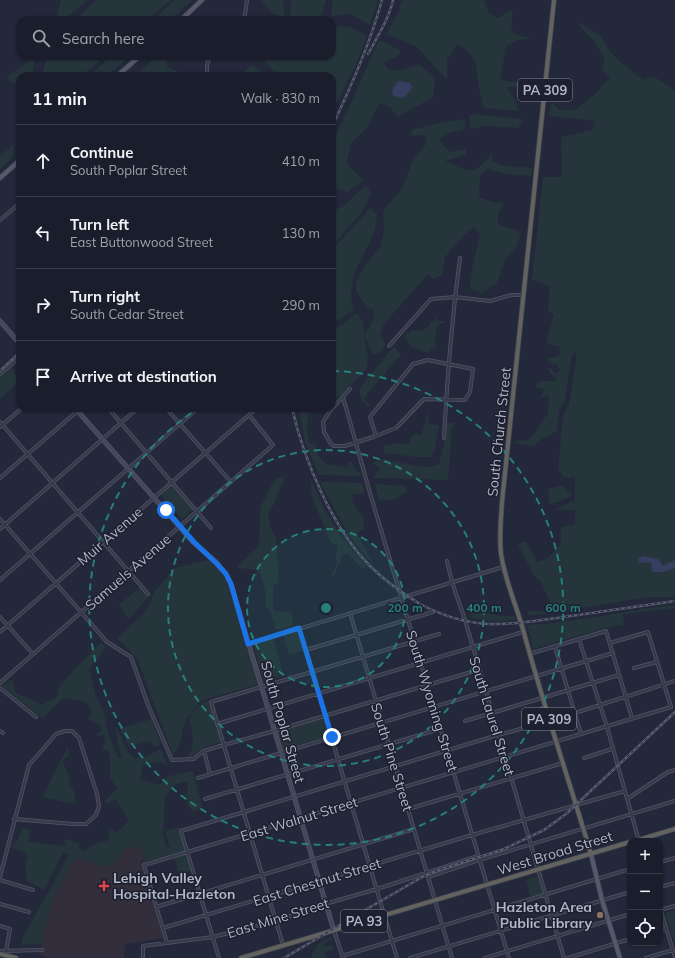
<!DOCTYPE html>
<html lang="en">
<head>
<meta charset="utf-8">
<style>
	:root { --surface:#1a1e2c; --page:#272b38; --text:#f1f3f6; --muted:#9fa2a9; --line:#383c48 }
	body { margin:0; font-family:Mulish,sans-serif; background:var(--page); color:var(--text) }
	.controls { position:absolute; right:12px; bottom:12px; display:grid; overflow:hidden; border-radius:8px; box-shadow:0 1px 3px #0004 }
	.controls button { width:36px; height:36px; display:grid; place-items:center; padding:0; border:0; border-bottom:1px solid var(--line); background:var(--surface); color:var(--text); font:20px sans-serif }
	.stop { position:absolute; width:12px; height:12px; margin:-9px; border:3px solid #1a73e8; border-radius:50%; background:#fff }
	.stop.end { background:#1a73e8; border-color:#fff; box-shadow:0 1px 4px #0008 }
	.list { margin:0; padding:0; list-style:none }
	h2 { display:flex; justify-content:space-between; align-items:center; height:52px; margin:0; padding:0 16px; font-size:17px }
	h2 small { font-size:13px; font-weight:400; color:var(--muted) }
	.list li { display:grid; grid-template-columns:26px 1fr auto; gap:12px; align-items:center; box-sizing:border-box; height:72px; padding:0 16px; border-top:1px solid var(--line) }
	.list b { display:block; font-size:15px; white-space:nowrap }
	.list p { margin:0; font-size:13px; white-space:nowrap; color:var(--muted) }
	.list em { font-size:13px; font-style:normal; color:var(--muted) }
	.icon { flex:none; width:22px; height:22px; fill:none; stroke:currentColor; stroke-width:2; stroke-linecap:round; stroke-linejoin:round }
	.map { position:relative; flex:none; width:675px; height:958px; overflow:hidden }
	.search { position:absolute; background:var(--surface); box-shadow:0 1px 3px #0004; left:16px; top:16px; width:320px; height:44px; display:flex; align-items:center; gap:10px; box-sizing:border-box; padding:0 14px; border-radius:12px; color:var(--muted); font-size:15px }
	.panel { position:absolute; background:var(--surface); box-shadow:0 1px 3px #0004; left:16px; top:72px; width:320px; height:340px; border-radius:12px }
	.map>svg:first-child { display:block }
</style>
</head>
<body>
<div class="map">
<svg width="675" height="958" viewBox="0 0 675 958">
	<rect width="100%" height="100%" fill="#23283a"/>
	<path fill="#332e3c" d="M135 846 142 850 145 857 143 860 141 859 163 938 125 944 124 958H51L40 955 41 944 52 903 68 870 75 860 80 858 106 867 114 865 126 849Z"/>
	<path fill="#26353c" d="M61 0H88L63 20H56Z
		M97 0H171L147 20H74Z
		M175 0H192L170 20H153Z
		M261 0H283L285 17 273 14Z
		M291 0H326L322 14 318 18 290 16Z
		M333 0H378L370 25 351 14 331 16Z
		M402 0H484L489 14 499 18 507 12 513 11 511 27 514 34 532 39 518 40 506 46 500 78 509 82H520V87H506L515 100 518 111 484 108C482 101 480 94 479 87 476 67 478 54 457 45L447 59V80L417 47 386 34 398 14Z
		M578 22 593 31 600 34C610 56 625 67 644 80L655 77 675 91V597H649L530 616 526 611H551L550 602 541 582 533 574 518 544 526 541 537 562 548 558 561 543V527L575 524V510H555L573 501 575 504V476L569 478 563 476 558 469 563 415 569 405 576 360V352L571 358 565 401 559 410 557 431 543 438 533 446 516 444 517 440 525 441 531 438 548 413 549 395 539 398 545 390 535 387 540 381H557L548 370 549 367 555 373 560 370 556 364 548 363V358L559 356 560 347 546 343 554 315 548 311 550 286 532 280 543 177H562L561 137 592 130 596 121 548 116 552 102 559 110H575L594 95 610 78 602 70 605 59 595 42 582 29Z
		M332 26 350 27 367 36 355 67 332 112V76H240L251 65 269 75 274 72 261 56H332Z
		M379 40 400 50 399 55 384 63 388 69 399 71 419 64 435 79 433 97 398 117 389 106 379 103 368 127 351 143 346 163 363 180 348 192 332 188V145Z
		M35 56 32 76H20V85L11 82 7 77Z
		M47 56H105L82 76H42Z
		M112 56H130L107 76H89Z
		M157 56H167V67L179 72 193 73 189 76H135Z
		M470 114 523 119 518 128 488 126 470 129Z
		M465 119V129L450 133 439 139 442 144 450 152 466 149V155L445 161C468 172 475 176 492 153V160L500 165 532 168 531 176 505 174 488 169 480 176 479 197 493 202 505 203 498 212V224L521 232 517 246 506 258 497 283 482 293 470 289 472 269 480 234 474 227 465 234 445 257 442 275 433 279 428 274 384 324 380 335 386 345 379 353 372 355 370 347 364 336 368 358 366 369 342 395 333 399 332 398V325L337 328 357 313 363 321 364 334 370 326 375 315 373 309 367 307 356 291V283L363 268 380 247 384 231 383 215 385 208 403 188 413 159 427 143 425 135 412 136 411 130 448 121Z
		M14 144 12 158 0 169V156Z
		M366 185 371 193 360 215 345 231 332 248V214L335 210 342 207Z
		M370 208 377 215C376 251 341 270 354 310L332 324V250Z
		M436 318 439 321H448L438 325 435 339 436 350 431 348 427 353 411 347 404 336 412 330C427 334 426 326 436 318Z
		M394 346 401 355 371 389 364 399 370 405 368 406 362 401 359 389Z
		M10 367 20 381 0 399V376Z
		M298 408H314L308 415 307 431 309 443 315 444C321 467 328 465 348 467V461H351L354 467 362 476 319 475 305 442Z
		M428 410V424L439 425 435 447 432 457H415L384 453 383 446 396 443 409 444 411 437 416 433 421 436 424 427Z
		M447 423H455L452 428 448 480 372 478 380 470 378 466 371 463 383 459 417 466 431 467 439 464 443 448Z
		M284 476 285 477 273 506 270 509 268 516 272 532 276 537 277 560 278 562V583L273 586V608L274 611 292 612 293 626 276 630 270 610 265 608 266 594 259 570 238 568 237 567 259 546 260 508 274 480Z
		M310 477 325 510 343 538 366 566 365 569 358 565 349 554H343L335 575 331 576 337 563 335 559 338 546 330 541 312 497Z
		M173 482 195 507 182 519 160 494Z
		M320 482 363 483 364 494H352L353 503 363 517 364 529 357 533 374 565C349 542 336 511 320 482Z
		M375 484 406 486V492L395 499 379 501Z
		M562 485 571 494 572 496 555 503 549 504V494L547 489Z
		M208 560 221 572 230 586 259 684 212 698 202 700C197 706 191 713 186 720 180 732 184 743 173 755L137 658 117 638 144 613 149 606 154 592 175 568Z
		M141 586 149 596 129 619 119 605Z
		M675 605V608L623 614 624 624 609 627 533 649 529 631 526 625C576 623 625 610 675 605Z
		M473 607C485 615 500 616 515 616V620C500 623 485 620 471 618L469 609Z
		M299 630 305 650 289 656 283 635Z
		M273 637 284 676 264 682 253 643Z
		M101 642 106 648 89 669 96 697 103 709 109 735 118 758H122L114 726C124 735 123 751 135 758L147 756 161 749 167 765 161 762 143 765 140 780 160 785 169 776 193 771 201 801V809L193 812C184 802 187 794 188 781L175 784 165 796 163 835 165 846 170 848 165 831 179 827 186 851 146 861 145 884H142L143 860 145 857 142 850 135 846 126 849 114 865 106 867 80 858 75 860 68 870 52 903 41 944 21 945 23 937 69 855 63 852 44 890 27 881 25 866 28 857 22 851 11 848 14 842 16 843 23 828 31 830 28 841 36 843 66 846 64 841 67 839 79 844V850L85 851 91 845 109 840V827L117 833 129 820 116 800 106 804 105 801 117 789 110 777V757L108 750H105L102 747 106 741 104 735 98 736 96 734 102 731 100 725 89 720 92 710 85 702 64 698 42 718 2 686 12 679 16 694 28 698 42 705 57 697 60 685Z
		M206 701H209L222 742 204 747 189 758H187C197 744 192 734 189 719 194 712 198 705 206 701Z
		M324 717 330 736 282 750 277 732Z
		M152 719 161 745 154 747 151 741 129 746 118 725 125 727Z
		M68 746 69 757 65 758 63 763 69 776V783L73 789 76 803C65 804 55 799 43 798L46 789Z
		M187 854 192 871 179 874 174 858Z
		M537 876 543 893 531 897 526 880Z
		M675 910V945L665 913Z
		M331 936 333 939 324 944V947L332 945 335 949 325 952 326 958H311C315 945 319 942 331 936Z"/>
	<path fill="#373f60" d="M398 81 410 83 412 87 406 96 402 98 392 95 393 89Z
		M643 556 658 559 663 566 675 560V568C667 571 660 574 652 571L651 562 638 563 639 558Z"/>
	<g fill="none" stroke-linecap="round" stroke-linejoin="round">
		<defs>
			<path id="minor" d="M242 20 245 15 247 0
				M207 76V65L210 56
				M0 220 20 203
				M389 346 431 299 455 297 490 301 511 295H524
				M0 374 20 357
				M350 389 330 411 323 422 324 432 331 444 334 446H345L376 436 396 428 424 399 465 400 470 392 473 369 428 360 413 364 370 417 376 436
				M343 397 370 493 509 958
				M108 408 211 528
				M166 408 231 482
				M0 422 148 594
				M0 427 22 408
				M444 438C447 378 452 318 460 258
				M0 478 81 408
				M0 519 107 642 131 657 148 705 172 760 194 759 203 751 224 745 274 731 478 670
				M0 529 138 408
				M447 561 452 582 465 620 564 958
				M0 580 198 408
				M350 613 452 958
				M0 617 33 654
				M299 628 397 958
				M0 632 257 408
				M579 639 607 727 639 841
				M249 644 503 567
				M555 647 581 734
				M306 650 433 612
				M529 654 606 631 632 718
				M634 668 657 662
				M0 683 273 445 249 415
				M0 688 36 717
				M465 721 619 675
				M217 724 523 632
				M0 731 3 733
				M204 751 210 774
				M584 758 612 749
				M198 778 613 653
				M205 799 440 729
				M627 799 668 772 675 770
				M408 809 563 763
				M660 862 675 858
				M0 877 29 765 56 734 65 731H72L79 738 97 794 99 806 96 815 86 824H73L14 819
				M428 877 479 860 675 801
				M0 880 33 890
				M660 887 675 883
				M0 904 29 912
				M156 907 414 829
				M660 908 675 957
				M660 910 675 906
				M0 926 10 929 6 951
				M163 928 472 835 625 791
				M660 930 666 929
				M334 931 343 958
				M167 943 144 865 671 707 648 632 610 643
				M283 945 211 702 439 634
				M0 951 42 950
				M342 956 630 869
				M143 958V946L213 937 276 921 325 904 377 889 478 856
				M219 958 181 831 498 735 550 721 675 681
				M410 958 630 892
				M485 958 630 914
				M568 958 630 939
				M646 958 673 950"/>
			<path id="secondary" d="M0 321 20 344
				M75 408 193 542 217 563 226 574 231 584 334 931"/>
			<path id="primary" d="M181 20 202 0
				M117 76 140 56
				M0 178 20 160
				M591 854 602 900 620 958"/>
			<path id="trunk" d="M554 0 502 502C501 519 499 537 501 554 505 581 517 607 524 633 544 707 569 780 591 854
				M635 841 675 829
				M0 954 16 958
				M241 958 630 842"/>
		</defs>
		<use href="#minor" stroke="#525565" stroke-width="4"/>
		<use href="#secondary" stroke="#525565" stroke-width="5"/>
		<use href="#primary" stroke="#404353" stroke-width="5.5"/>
		<use href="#trunk" stroke="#3f4252" stroke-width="5.5"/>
		<use href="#minor" stroke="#373a4a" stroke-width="2.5"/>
		<use href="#secondary" stroke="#45485d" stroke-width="3.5"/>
		<use href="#primary" stroke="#55596a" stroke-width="4"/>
		<use href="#trunk" stroke="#62625f" stroke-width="4"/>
		<defs>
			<path id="rail" d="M368 54C377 37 389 19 393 0
				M332 127C351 86 370 44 382 0
				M0 371 20 352
				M292 408C304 460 332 528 370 566 385 581 402 593 420 604 441 615 466 623 489 624 514 625 540 620 564 617 601 612 638 606 675 601
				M284 958 360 913 424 876 439 870 504 849 544 830 566 814 675 712"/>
		</defs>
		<use href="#rail" stroke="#595d71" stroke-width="2.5"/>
		<use href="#rail" stroke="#1c202f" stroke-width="1" stroke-dasharray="3" stroke-linecap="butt"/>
	</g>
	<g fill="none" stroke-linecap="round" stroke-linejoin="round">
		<path stroke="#1a73e8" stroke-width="5" d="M166 510 194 542 217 564 226 574 231 584 248 644 299 628 332 737"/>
	</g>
	<circle cx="326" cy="608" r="79" fill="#277f7b" fill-opacity=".12"/>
	<g fill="none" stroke="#277f7b" stroke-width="2" stroke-dasharray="7 5">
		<circle cx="326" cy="608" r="79"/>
		<circle cx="326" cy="608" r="158"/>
		<path d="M332 371A237 237 0 1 1 199 408"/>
	</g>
	<path fill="#e0444e" stroke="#1c202f" stroke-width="1.5" d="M102 880h4v4h4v4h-4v4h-4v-4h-4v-4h4z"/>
	<circle fill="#8d6e63" stroke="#1c202f" stroke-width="1.5" cx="600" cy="915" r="4"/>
	<g text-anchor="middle" stroke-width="3" stroke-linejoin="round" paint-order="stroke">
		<g fill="#1c202f" stroke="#858899" stroke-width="1">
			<rect x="518" y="79" width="54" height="22" rx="3"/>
			<rect x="522" y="708" width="54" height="22" rx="3"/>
			<rect x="341" y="910" width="46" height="22" rx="3"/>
		</g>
		<g font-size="13" font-weight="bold" fill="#b2b5c6">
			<text x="545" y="95">PA 309</text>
			<text x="549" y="724">PA 309</text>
			<text x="364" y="926">PA 93</text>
		</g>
		<g font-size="14" fill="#b2b5c6" stroke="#1c202f">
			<text transform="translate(499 432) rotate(-84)" y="5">South Church Street</text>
			<text transform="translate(110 536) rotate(-41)" y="5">Muir Avenue</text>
			<text transform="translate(128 572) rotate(-41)" y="5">Samuels Avenue</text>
			<text transform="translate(432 701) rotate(73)" y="5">South Wyoming Street</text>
			<text transform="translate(492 716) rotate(73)" y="5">South Laurel Street</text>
			<text transform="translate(283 722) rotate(74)" y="5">South Poplar Street</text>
			<text transform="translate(392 757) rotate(73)" y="5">South Pine Street</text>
			<text transform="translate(299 819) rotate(-17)" y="5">East Walnut Street</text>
			<text transform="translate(555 853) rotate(-17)" y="5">West Broad Street</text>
			<text transform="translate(317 882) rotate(-17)" y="5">East Chestnut Street</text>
			<text transform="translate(278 918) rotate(-17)" y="5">East Mine Street</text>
		</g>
		<g font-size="14" font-weight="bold" fill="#b2b5c6" stroke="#1c202f" text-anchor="start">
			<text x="113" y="883">Lehigh Valley<tspan x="113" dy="16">Hospital-Hazleton</tspan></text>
			<text x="592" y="912" text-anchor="end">Hazleton Area<tspan x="592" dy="16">Public Library</tspan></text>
		</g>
	</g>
	<circle cx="326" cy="608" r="6" fill="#277f7b" stroke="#1c202f" stroke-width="2"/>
	<g font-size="12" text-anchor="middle" font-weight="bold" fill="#277f7b" stroke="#1c202f" stroke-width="3" stroke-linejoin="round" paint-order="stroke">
		<text x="405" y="612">200 m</text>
		<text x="484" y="612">400 m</text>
		<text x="563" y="612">600 m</text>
	</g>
</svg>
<div class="controls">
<button>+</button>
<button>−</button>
<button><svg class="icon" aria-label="locate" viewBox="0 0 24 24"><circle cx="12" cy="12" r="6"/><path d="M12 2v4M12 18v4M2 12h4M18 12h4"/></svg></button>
</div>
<div class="stop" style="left:166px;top:510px"></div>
<div class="stop end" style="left:332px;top:737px"></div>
<div class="search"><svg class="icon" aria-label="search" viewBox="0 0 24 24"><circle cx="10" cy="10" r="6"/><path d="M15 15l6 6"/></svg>Search here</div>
<section class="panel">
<h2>11 min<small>Walk · 830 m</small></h2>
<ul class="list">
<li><svg class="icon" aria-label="ahead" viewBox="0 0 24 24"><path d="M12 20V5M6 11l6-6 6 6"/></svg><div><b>Continue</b><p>South Poplar Street</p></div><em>410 m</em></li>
<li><svg class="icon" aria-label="left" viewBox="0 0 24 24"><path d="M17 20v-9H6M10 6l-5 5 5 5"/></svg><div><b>Turn left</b><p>East Buttonwood Street</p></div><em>130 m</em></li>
<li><svg class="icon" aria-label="right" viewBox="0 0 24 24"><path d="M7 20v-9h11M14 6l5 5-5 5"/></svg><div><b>Turn right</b><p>South Cedar Street</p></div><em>290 m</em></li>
<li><svg class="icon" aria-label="arrive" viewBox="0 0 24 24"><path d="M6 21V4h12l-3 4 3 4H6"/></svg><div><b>Arrive at destination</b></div></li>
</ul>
</section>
</div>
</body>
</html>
